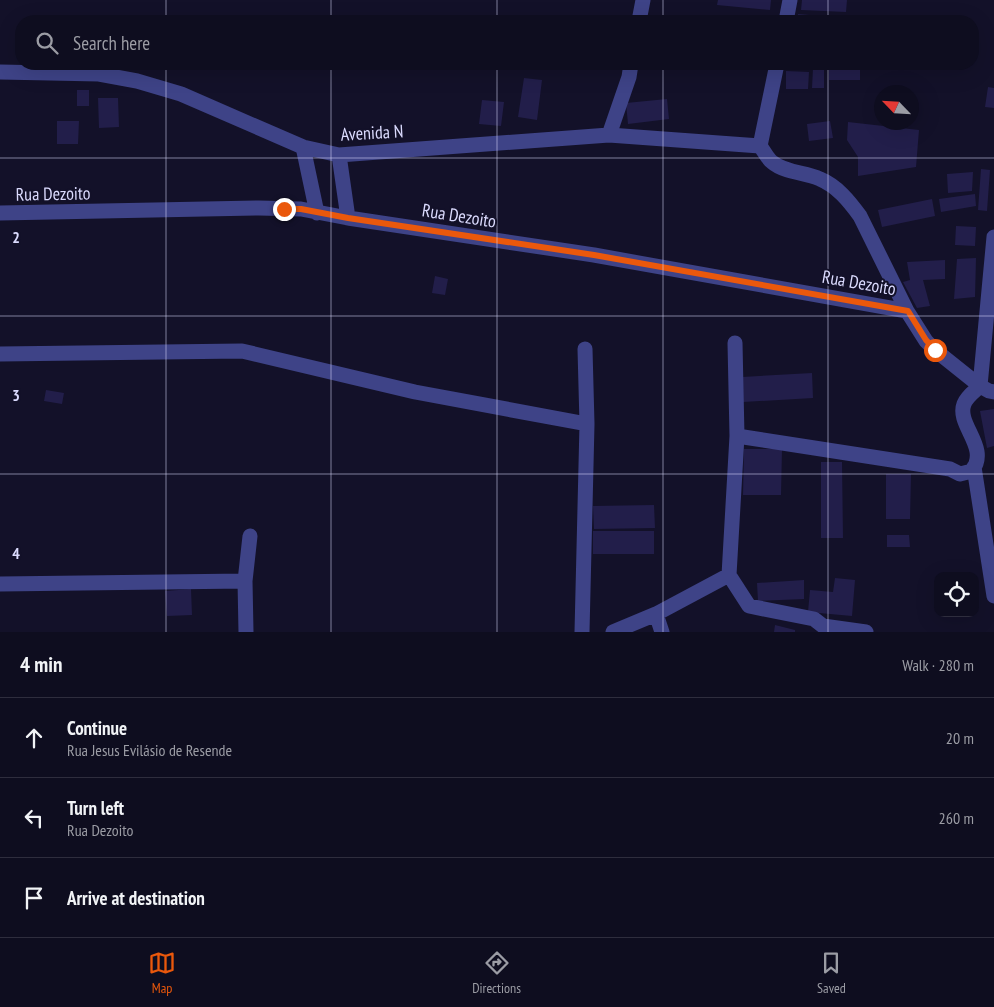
<!DOCTYPE html>
<html lang="en">
<head>
<meta charset="utf-8">
<style>
	:root { --surface:#0e0d1f; --page:#1c1b2c; --text:#f1f3f6; --muted:#9b9ca4; --line:#2e2d3d; --accent:#ea580c }
	body { margin:0; font-family:"PT Sans Narrow",sans-serif; background:var(--page); color:var(--text) }
	.controls { position:absolute; right:15px; bottom:15px; display:grid; overflow:hidden; border-radius:10px; box-shadow:0 5px 20px #0002 }
	.controls button { width:45px; height:45px; display:grid; place-items:center; padding:0; border:0; border-bottom:1px solid var(--line); background:var(--surface); color:var(--text); font:25px sans-serif }
	.compass { position:absolute; left:874px; top:85px; width:45px; height:45px; border-radius:50%; background:var(--surface); box-shadow:0 5px 20px #0002; rotate:295deg }
	.stop { position:absolute; width:15px; height:15px; margin:-11px; border:4px solid #ea580c; border-radius:50%; background:#fff }
	.stop.end { background:#ea580c; border-color:#fff; box-shadow:0 1px 5px #0008 }
	.list { margin:0; padding:0; list-style:none }
	h2 { display:flex; justify-content:space-between; align-items:center; height:65px; margin:0; padding:0 20px; font-size:21px }
	h2 small { font-size:16px; font-weight:400; color:var(--muted) }
	.list li { display:grid; grid-template-columns:32px 1fr auto; gap:15px; align-items:center; box-sizing:border-box; height:80px; padding:0 20px; border-top:1px solid var(--line) }
	.list b { display:block; font-size:19px; white-space:nowrap }
	.list p { margin:0; font-size:16px; white-space:nowrap; color:var(--muted) }
	.list em { font-size:16px; font-style:normal; color:var(--muted) }
	.icon { flex:none; width:28px; height:28px; fill:none; stroke:currentColor; stroke-width:2; stroke-linecap:round; stroke-linejoin:round }
	.map { position:relative; flex:none; width:994px; height:632px; overflow:hidden }
	.search { position:absolute; background:var(--surface); box-shadow:0 5px 20px #0002; left:15px; right:15px; top:15px; height:55px; display:flex; align-items:center; gap:12px; box-sizing:border-box; padding:0 18px; border-radius:20px; color:var(--muted); font-size:19px }
	.sheet { height:305px; background:var(--surface) }
	nav { display:flex; justify-content:space-around; align-items:center; box-sizing:border-box; height:70px; border-top:1px solid var(--line); background:var(--surface); font-size:14px; color:var(--muted) }
	nav a { display:grid; justify-items:center; gap:2px }
	nav .on { color:var(--accent) }
	.map>svg:first-child { display:block }
</style>
</head>
<body>
<div class="map">
<svg width="994" height="632" viewBox="0 0 994 632">
	<rect width="100%" height="100%" fill="#131129"/>
	<path fill="#221e4a" d="M718 0H771L770 10 717 5Z
		M802 0H847L846 12 801 10Z
		M798 14 832 17V21H798Z
		M837 15 872 16V21H837Z
		M813 68H824V88H812Z
		M829 69H860V80H829Z
		M786 71 809 72 808 89H786Z
		M524 78 542 80 537 120 518 117Z
		M988 87 994 88V108L985 107Z
		M77 90H89V106H77Z
		M98 98H118L119 127 99 128Z
		M667 99 669 119 628 124 626 103Z
		M482 100 504 102 501 126 479 124Z
		M57 121H79L78 144H57Z
		M830 121 833 138 809 141 807 124Z
		M848 122 919 130 916 167 858 176V157L847 140Z
		M981 169 990 170 987 211 978 210Z
		M973 172 972 191 948 193 947 174Z
		M975 194 976 206 941 212 939 199Z
		M932 199 935 216 882 227 878 210Z
		M956 226 976 227 975 246 955 245Z
		M976 258 975 297 954 299 957 259Z
		M945 260V279L923 280 930 306 917 308 903 282 910 280 907 262Z
		M435 276 448 279 445 295 432 293Z
		M812 373 813 398 743 402 742 377Z
		M46 390 64 393 62 404 44 401Z
		M994 409V446L987 448 980 411Z
		M744 449H782L781 495H743Z
		M821 462H842L843 538H821Z
		M886 474H911L910 519H886Z
		M654 505 655 528 594 529 593 506Z
		M593 531H654V554H593Z
		M887 535H909L910 547H887Z
		M835 578 855 580 852 616 808 612 810 590 833 592Z
		M804 580V599L758 601 757 583Z
		M191 589 192 615 167 616 165 591Z
		M775 625 795 630V632H774Z"/>
	<g fill="none" stroke-linecap="round" stroke-linejoin="round">
		<path stroke="#3e4387" stroke-width="15" d="M639 21 643 0
			M786 21 790 0
			M0 72 99 74 137 81 181 94 303 147 339 155 609 135 760 146
			M609 135 629 77 631 64
			M760 146C764 151 767 158 772 162 785 173 805 172 820 179 837 186 849 201 860 216L907 311 926 341 935 350 980 386 989 391 994 392
			M760 146 777 64
			M303 147 317 213
			M339 155 348 218
			M0 213 259 208 301 209 348 218 594 255 907 311
			M0 354 242 351 415 392 587 424
			M737 436 950 469 960 474 972 471C990 447 956 425 964 404 967 396 975 391 980 386L994 237
			M974 467 994 596
			M729 575 749 606 814 619 823 626 866 632
			M0 584 245 581
			M656 614 662 632
			M246 632 245 581 250 536
			M582 632 587 424 585 349
			M613 632 656 614 729 575 737 436 735 343"/>
	</g>
	<g fill="none" stroke-linecap="round" stroke-linejoin="round">
		<path stroke="#ea580c" stroke-width="6" d="M284 209H301L348 218 594 255 908 311 926 340 935 350"/>
	</g>
	<path fill="none" stroke="#dbdbfe" stroke-width="1" stroke-opacity="0.55" d="M166 0V21M331 0V21M497 0V21M663 0V21M828 0V21M166 64V632M331 64V632M497 64V632M663 64V632M828 64V632M0 158H994M0 316H994M0 474H994"/>
	<g text-anchor="middle" stroke-width="4" stroke-linejoin="round" paint-order="stroke">
		<g font-size="18" fill="#dbdbfe" stroke="#131129">
			<text transform="translate(372 133) rotate(-3)" y="6">Avenida N</text>
			<text transform="translate(53 194) rotate(-1)" y="6">Rua Dezoito</text>
			<text transform="translate(459 216) rotate(9)" y="6">Rua Dezoito</text>
			<text transform="translate(859 283) rotate(10)" y="6">Rua Dezoito</text>
		</g>
	</g>
	<g font-size="16" text-anchor="middle" font-weight="bold" fill="#dbdbfe" stroke="#131129" stroke-width="4" stroke-linejoin="round" paint-order="stroke">
		<text x="16" y="243">2</text>
		<text x="16" y="401">3</text>
		<text x="16" y="559">4</text>
	</g>
</svg>
<div class="controls">
<button><svg class="icon" aria-label="locate" viewBox="0 0 24 24"><circle cx="12" cy="12" r="6"/><path d="M12 2v4M12 18v4M2 12h4M18 12h4"/></svg></button>
</div>
<svg class="compass" viewBox="-18 -18 36 36"><path d="M0-13l5 13h-10z" fill="#e53935"/><path d="M0 13l5-13h-10z" fill="#9b9ca4"/></svg>
<div class="stop" style="left:935px;top:350px"></div>
<div class="stop end" style="left:284px;top:209px"></div>
<div class="search"><svg class="icon" aria-label="search" viewBox="0 0 24 24"><circle cx="10" cy="10" r="6"/><path d="M15 15l6 6"/></svg>Search here</div>
</div>
<section class="sheet">
<h2>4 min<small>Walk · 280 m</small></h2>
<ul class="list">
<li><svg class="icon" aria-label="ahead" viewBox="0 0 24 24"><path d="M12 20V5M6 11l6-6 6 6"/></svg><div><b>Continue</b><p>Rua Jesus Evilásio de Resende</p></div><em>20 m</em></li>
<li><svg class="icon" aria-label="left" viewBox="0 0 24 24"><path d="M17 20v-9H6M10 6l-5 5 5 5"/></svg><div><b>Turn left</b><p>Rua Dezoito</p></div><em>260 m</em></li>
<li><svg class="icon" aria-label="arrive" viewBox="0 0 24 24"><path d="M6 21V4h12l-3 4 3 4H6"/></svg><div><b>Arrive at destination</b></div></li>
</ul>
</section>
<nav>
<a class="on"><svg class="icon" aria-label="map" viewBox="0 0 24 24"><path d="M3 6l6-2 6 2 6-2v14l-6 2-6-2-6 2zM9 4v14M15 6v14"/></svg>Map</a>
<a><svg class="icon" aria-label="directions" viewBox="0 0 24 24"><path d="M12 3l9 9-9 9-9-9zM9 14v-3h6M13 9l2 2-2 2"/></svg>Directions</a>
<a><svg class="icon" aria-label="saved" viewBox="0 0 24 24"><path d="M7 4h10v16l-5-4-5 4z"/></svg>Saved</a>
</nav>
</body>
</html>
